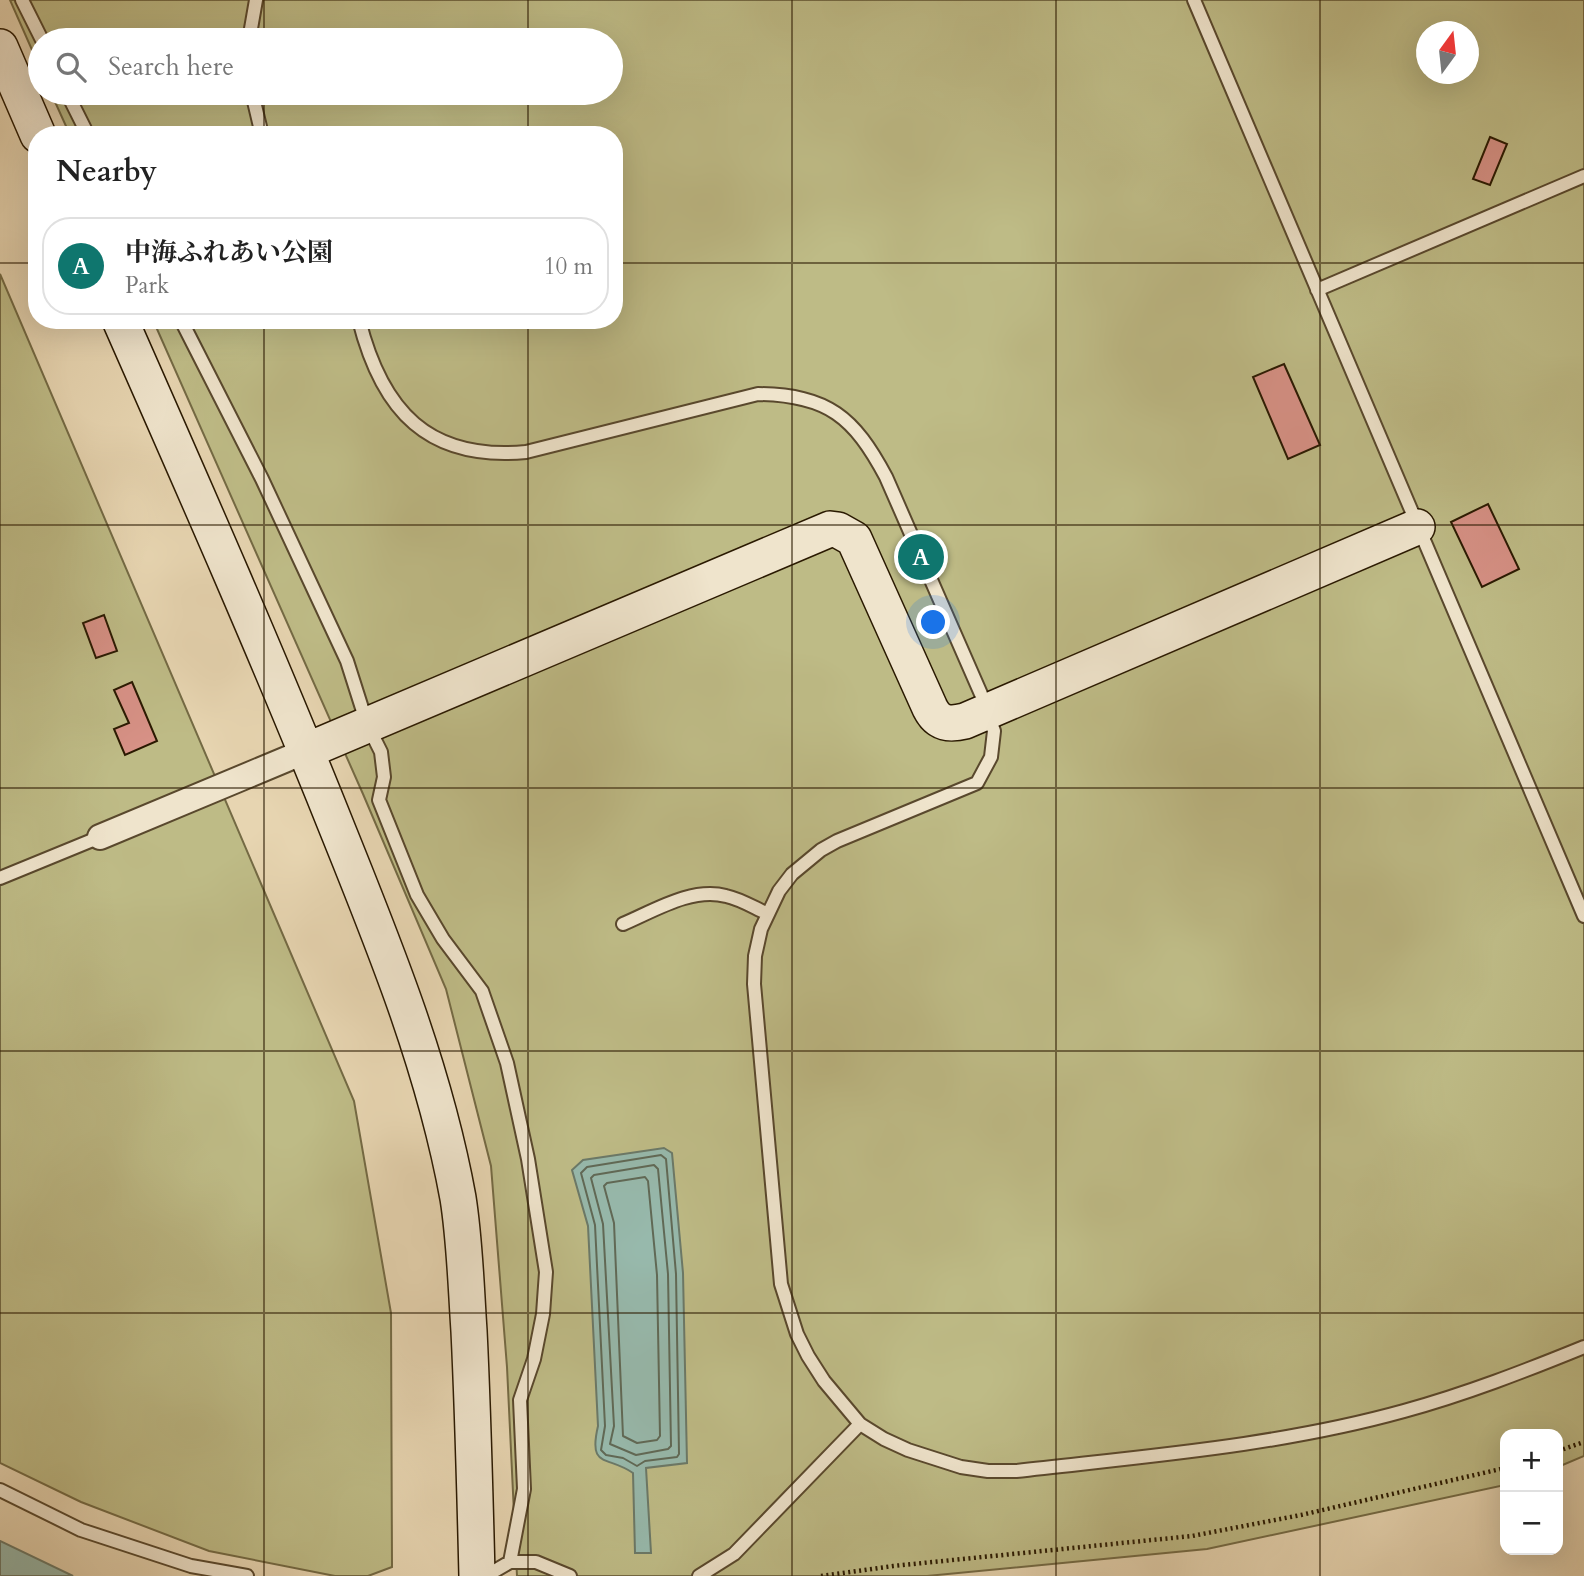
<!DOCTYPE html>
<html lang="en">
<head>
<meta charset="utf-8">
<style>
	:root { --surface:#fff; --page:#f6f6f6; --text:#222; --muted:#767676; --line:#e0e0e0; --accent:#0f766e }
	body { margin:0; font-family:Cardo,"Noto Serif JP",serif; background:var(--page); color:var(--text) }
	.controls { position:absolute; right:21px; bottom:21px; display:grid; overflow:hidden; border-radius:14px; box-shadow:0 7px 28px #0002 }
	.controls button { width:63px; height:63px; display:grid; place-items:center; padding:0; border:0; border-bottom:2px solid var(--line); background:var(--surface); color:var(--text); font:35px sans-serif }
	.compass { position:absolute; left:1416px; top:21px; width:63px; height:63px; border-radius:50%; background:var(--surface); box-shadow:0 7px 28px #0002; rotate:15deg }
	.you { position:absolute; left:934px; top:623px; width:24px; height:24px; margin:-18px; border:5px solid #fff; border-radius:50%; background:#1a73e8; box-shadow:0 0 0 10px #1a73e833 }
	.badge { display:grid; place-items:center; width:46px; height:46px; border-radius:50%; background:var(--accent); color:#fff; font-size:23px; font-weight:700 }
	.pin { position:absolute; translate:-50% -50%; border:4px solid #fff; box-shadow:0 2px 7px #0006 }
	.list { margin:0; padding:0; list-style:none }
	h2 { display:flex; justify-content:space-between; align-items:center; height:91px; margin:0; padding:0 28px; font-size:30px }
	h2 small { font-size:23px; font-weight:400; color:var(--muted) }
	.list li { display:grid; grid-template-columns:46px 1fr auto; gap:21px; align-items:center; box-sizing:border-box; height:98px; margin:0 14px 14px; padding:0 14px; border:2px solid var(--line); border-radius:28px }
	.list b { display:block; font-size:26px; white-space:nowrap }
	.list p { margin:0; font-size:23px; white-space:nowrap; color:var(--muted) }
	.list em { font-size:23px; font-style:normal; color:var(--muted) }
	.icon { flex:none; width:38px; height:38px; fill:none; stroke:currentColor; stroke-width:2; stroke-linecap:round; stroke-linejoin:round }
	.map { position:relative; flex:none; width:1584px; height:1576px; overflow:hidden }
	.search { position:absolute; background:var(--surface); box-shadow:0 7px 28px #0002; left:28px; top:28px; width:595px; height:77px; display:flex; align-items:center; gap:18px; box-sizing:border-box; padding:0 24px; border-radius:38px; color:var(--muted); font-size:26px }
	.panel { position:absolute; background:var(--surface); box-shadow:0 7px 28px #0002; left:28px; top:126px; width:595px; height:203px; border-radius:28px }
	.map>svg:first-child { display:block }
</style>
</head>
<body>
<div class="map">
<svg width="1584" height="1576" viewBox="0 0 1584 1576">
	<rect width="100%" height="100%" fill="#e7d5b1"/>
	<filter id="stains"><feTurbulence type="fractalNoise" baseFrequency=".00286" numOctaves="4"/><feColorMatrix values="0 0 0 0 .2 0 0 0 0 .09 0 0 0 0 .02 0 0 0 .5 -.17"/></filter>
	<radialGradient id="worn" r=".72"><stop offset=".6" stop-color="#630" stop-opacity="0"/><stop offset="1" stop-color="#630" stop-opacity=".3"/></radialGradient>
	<path fill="#bebb86" stroke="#746a44" stroke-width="2" fill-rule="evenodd" d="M10 0H1584V1456L1558 1467V1434H1505V1485L1207 1549 927 1576H517L507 1367 491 1166 446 989 363 794 153 320H614V135H70L51 93H611V40H40V68ZM1426 32H1468V74H1426Z
		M0 274 354 1101 391 1313 392 1567 368 1576H335L209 1551 81 1502 0 1463Z"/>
	<path fill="#97b9ac" stroke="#6b7968" stroke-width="2" d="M664 1148 672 1153 683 1273 687 1463 646 1468 651 1553H635L633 1473C607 1455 588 1469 598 1426L588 1226 572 1170 583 1160Z
		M0 1541 73 1576H0Z"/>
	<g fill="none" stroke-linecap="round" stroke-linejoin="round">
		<path stroke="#606956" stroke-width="2" d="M661 1155 666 1159 676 1274 679 1454 677 1457 645 1461 637 1466 623 1458 606 1455 601 1450 605 1426 595 1225 581 1173 587 1167Z
			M654 1165 658 1169 668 1274 671 1446 668 1449 636 1455 610 1444 614 1426 603 1224 591 1178 594 1175Z
			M645 1177 648 1181 657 1275 660 1436 657 1440 637 1443 623 1436 614 1223 604 1186 607 1183Z"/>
	</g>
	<path fill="#d79186" stroke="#2a1901" stroke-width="2" d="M1490 137 1507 144 1490 185 1473 179Z
		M1284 364 1320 445 1288 459 1253 377Z
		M1488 504 1519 569 1482 587 1451 522Z
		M104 615 117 651 96 658 83 623Z
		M132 682 157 741 125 755 114 729 129 723 114 690Z"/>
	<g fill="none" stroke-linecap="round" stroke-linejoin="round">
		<defs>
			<path id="lane" d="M22 0 42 40
				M1194 0 1584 916
				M249 40 256 0
				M67 93 88 135
				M252 93 262 135
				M1317 290 1584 176
				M181 320 262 479 347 661 367 724 381 752 384 777 379 800 417 895 443 939 482 991 507 1063 528 1159 546 1272 543 1314 534 1359 520 1400 524 1489 510 1562
				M359 320C382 411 428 461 526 452L758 394C828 395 854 417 886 477L981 694
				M990 720 994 731 991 757 977 783 837 841 821 850 792 874 779 891 761 929 755 956 754 984 781 1284 797 1334 808 1356 824 1381 860 1424 884 1439 908 1450 961 1467 988 1471H1016C1146 1456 1278 1446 1404 1411 1466 1394 1525 1371 1584 1347
				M0 878 100 837
				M623 924C654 911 691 887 726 896 740 899 753 907 766 913
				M0 1490 81 1530 191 1566 247 1576
				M486 1576 510 1562H536L570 1576
				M699 1576 734 1554 860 1424"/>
			<path id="street" d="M100 837 306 751"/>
			<path id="secondary" d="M0 47 38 135
				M120 320C195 490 270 660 339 833 387 952 435 1071 458 1198 465 1242 466 1287 469 1331 473 1412 475 1494 477 1576
				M306 751 830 529 838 530 854 539 930 708C938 724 949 725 965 721L1417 527"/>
		</defs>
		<use href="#lane" stroke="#59482d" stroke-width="16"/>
		<use href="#street" stroke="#59482d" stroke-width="28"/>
		<use href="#secondary" stroke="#2a1901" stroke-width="38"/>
		<path stroke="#2a1901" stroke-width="4.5" stroke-dasharray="2 3.5" stroke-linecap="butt" d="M1558 1451 1584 1442
			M821 1576 893 1566 1192 1536 1301 1515 1505 1468"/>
		<use href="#lane" stroke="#efe4cc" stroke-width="12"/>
		<use href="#street" stroke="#efe4cc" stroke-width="24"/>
		<use href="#secondary" stroke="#efe4cc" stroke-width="35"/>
	</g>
	<path fill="none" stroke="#2a1901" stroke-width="2" stroke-opacity="0.55" d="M264 0V40M528 0V40M792 0V1576M1056 0V1576M1320 0V1576M264 93V135M528 93V135M0 263H37M614 263H1584M264 320V1576M528 320V1576M0 525H1584M0 788H1584M0 1051H1584M0 1313H1584"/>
	<rect width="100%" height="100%" filter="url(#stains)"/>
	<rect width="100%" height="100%" fill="url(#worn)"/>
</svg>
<div class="controls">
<button>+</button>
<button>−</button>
</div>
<svg class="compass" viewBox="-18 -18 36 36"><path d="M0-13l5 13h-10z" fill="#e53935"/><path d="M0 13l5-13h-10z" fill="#767676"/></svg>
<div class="you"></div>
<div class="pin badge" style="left:921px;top:557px">A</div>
<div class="search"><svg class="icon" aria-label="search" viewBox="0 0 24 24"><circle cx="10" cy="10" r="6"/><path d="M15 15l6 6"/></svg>Search here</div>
<section class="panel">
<h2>Nearby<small></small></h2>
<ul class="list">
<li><span class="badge">A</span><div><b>中海ふれあい公園</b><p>Park</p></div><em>10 m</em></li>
</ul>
</section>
</div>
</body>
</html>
